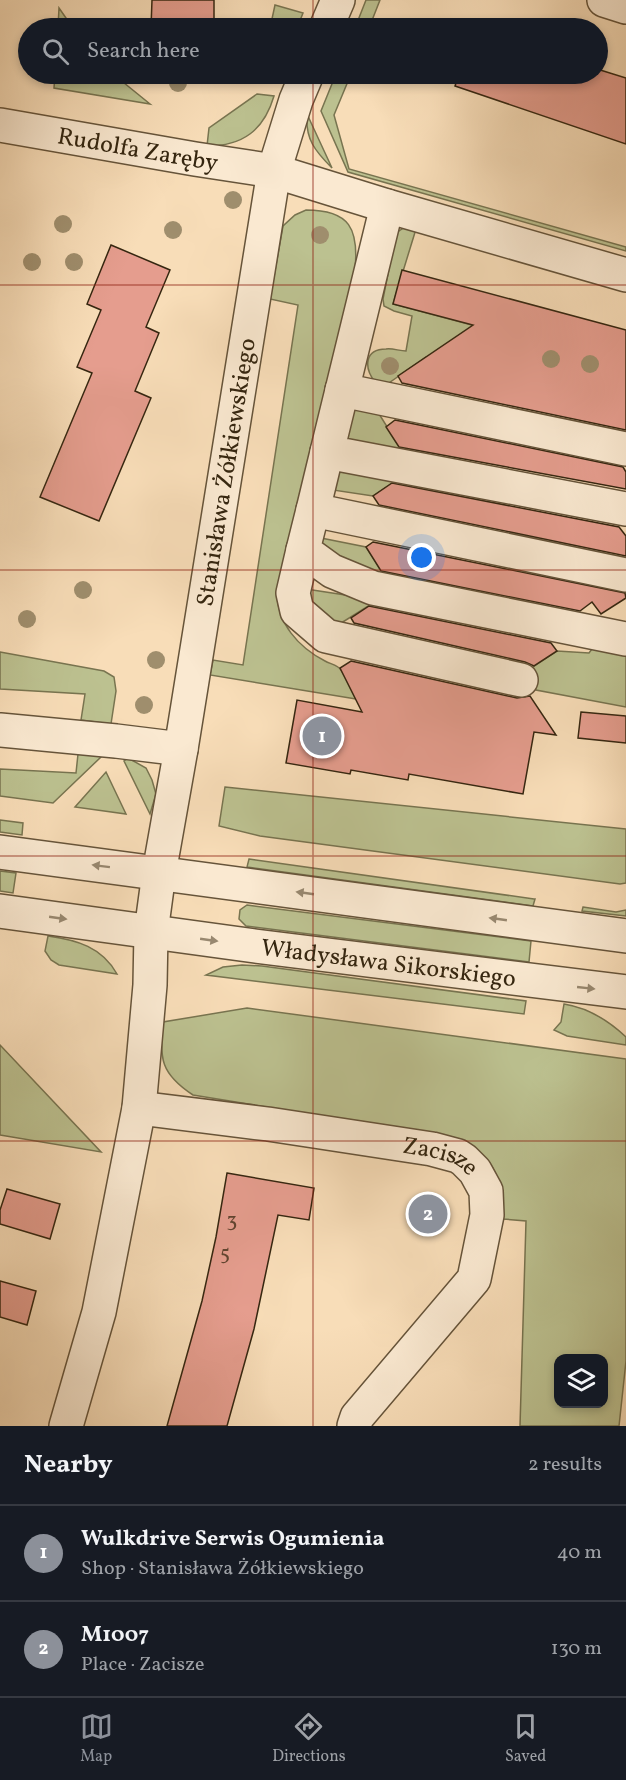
<!DOCTYPE html>
<html lang="en">
<head>
<meta charset="utf-8">
<style>
	:root { --surface:#171b24; --page:#242831; --text:#f1f3f6; --muted:#9ea1a6; --line:#363941; --accent:#8c9099 }
	body { margin:0; font-family:Vollkorn,serif; background:var(--page); color:var(--text) }
	.controls { position:absolute; right:18px; bottom:18px; display:grid; overflow:hidden; border-radius:12px; box-shadow:0 3px 9px #0003 }
	.controls button { width:54px; height:54px; display:grid; place-items:center; padding:0; border:0; border-bottom:2px solid var(--line); background:var(--surface); color:var(--text); font:30px sans-serif }
	.you { position:absolute; left:422px; top:558px; width:21px; height:21px; margin:-15px; border:4px solid #fff; border-radius:50%; background:#1a73e8; box-shadow:0 0 0 9px #1a73e833 }
	.badge { display:grid; place-items:center; width:39px; height:39px; border-radius:50%; background:var(--accent); color:#fff; font-size:20px; font-weight:700 }
	.pin { position:absolute; translate:-50% -50%; border:3px solid #fff; box-shadow:0 2px 6px #0006 }
	.list { margin:0; padding:0; list-style:none }
	h2 { display:flex; justify-content:space-between; align-items:center; height:78px; margin:0; padding:0 24px; font-size:26px }
	h2 small { font-size:20px; font-weight:400; color:var(--muted) }
	.list li { display:grid; grid-template-columns:39px 1fr auto; gap:18px; align-items:center; box-sizing:border-box; height:96px; padding:0 24px; border-top:2px solid var(--line) }
	.list b { display:block; font-size:22px; white-space:nowrap }
	.list p { margin:0; font-size:20px; white-space:nowrap; color:var(--muted) }
	.list em { font-size:20px; font-style:normal; color:var(--muted) }
	.icon { flex:none; width:33px; height:33px; fill:none; stroke:currentColor; stroke-width:2; stroke-linecap:round; stroke-linejoin:round }
	.map { position:relative; flex:none; width:626px; height:1426px; overflow:hidden }
	.search { position:absolute; background:var(--surface); box-shadow:0 3px 9px #0003; left:18px; right:18px; top:18px; height:66px; display:flex; align-items:center; gap:15px; box-sizing:border-box; padding:0 21px; border-radius:33px; color:var(--muted); font-size:22px }
	.sheet { height:270px; background:var(--surface) }
	nav { display:flex; justify-content:space-around; align-items:center; box-sizing:border-box; height:84px; border-top:2px solid var(--line); background:var(--surface); font-size:16px; color:var(--muted) }
	nav a { display:grid; justify-items:center; gap:3px }
	nav .on { color:var(--accent) }
	.map>svg:first-child { display:block }
</style>
</head>
<body>
<div class="map">
<svg width="626" height="1426" viewBox="0 0 626 1426">
	<rect width="100%" height="100%" fill="#f8ddb8"/>
	<filter id="stains"><feTurbulence type="fractalNoise" baseFrequency=".00333" numOctaves="4"/><feColorMatrix values="0 0 0 0 .2 0 0 0 0 .09 0 0 0 0 .02 0 0 0 .5 -.17"/></filter>
	<radialGradient id="worn" r=".72"><stop offset=".6" stop-color="#630" stop-opacity="0"/><stop offset="1" stop-color="#630" stop-opacity=".3"/></radialGradient>
	<path fill="#bcc190" stroke="#787450" stroke-width="1.5" fill-rule="evenodd" d="M366 0H380L369 28H355Z
		M275 5 303 13 297 28H270Z
		M59 8 73 28H58Z
		M55 74H113L150 104 54 88Z
		M336 74H351L334 115 349 169 626 247V251L348 172 321 111Z
		M257 94 274 96C264 130 243 146 207 146L209 128Z
		M307 114 332 168C315 151 305 139 307 114Z
		M306 210C350 210 359 229 355 270L277 592C277 623 298 647 325 661 330 664 338 665 341 670 347 678 351 690 356 699L210 675 213 660 243 665 298 305 270 299 283 226 295 215Z
		M405 227 416 229 393 304 626 366 426 357 386 385 375 382C364 368 364 349 386 349 393 348 399 351 406 351L412 316 394 311 384 306 383 299 396 233Z
		M348 407 376 409 404 454 356 445 348 438 342 425Z
		M332 470 400 478 373 496 326 489Z
		M321 538 366 547 384 574 385 582 320 549Z
		M306 589 378 600 338 625 308 605Z
		M595 645 626 646V707L536 690 530 669 557 651 589 653Z
		M0 652 104 671 114 677 116 691 111 724 81 720 85 694 0 689Z
		M78 754 102 756 53 803 0 796V769L76 773Z
		M128 758 146 768 152 780 156 794 150 814 124 761Z
		M106 772 126 814 75 807Z
		M225 787 626 829V883L620 884 260 836 219 826Z
		M0 820 23 823 22 835 0 832Z
		M249 859 534 899H535L533 906 247 867Z
		M0 871 16 873 13 893 0 891Z
		M247 905 531 941 529 962 246 926 239 919 240 910Z
		M583 907 616 912 626 910V916L582 911Z
		M48 936C77 940 102 947 117 974L59 965 51 960 45 951Z
		M242 965 262 966 526 1001 524 1014 206 975 223 967Z
		M564 1004C589 1008 608 1020 626 1037V1045L567 1036 554 1030 561 1022Z
		M247 1008 626 1059V1361L619 1426H520L526 1221 503 1219C505 1178 491 1151 452 1137L193 1095C161 1074 159 1059 163 1022ZM558 1358H604V1404H558Z
		M0 1045 101 1152 0 1135Z"/>
	<path fill="#e59d8e" stroke="#352610" stroke-width="1.5" d="M152 0H214V28H151Z
		M597 69 626 78V144L455 86 459 74H597Z
		M111 245 170 270 146 327 159 333 135 391 151 398 99 521 40 497 92 373 77 367 101 310 87 304Z
		M402 270 626 330V430L402 383 398 376 473 325 393 304Z
		M395 420 623 467 626 472V489L399 447 386 427Z
		M392 483 619 527 626 536V556L379 505 373 496Z
		M373 542 625 593 626 598 601 614 592 602 580 611 381 571 366 547Z
		M369 606 551 643 557 651 534 666 525 662 354 623 351 618Z
		M351 661 517 698 530 696 556 735 534 732 523 794 409 774 408 780 351 770 350 774 286 763 297 700 362 712 340 668Z
		M581 712 626 716V743L578 738Z
		M227 1173 314 1188 309 1220 278 1215 254 1329 227 1426H167L202 1301 216 1237Z
		M7 1189 60 1204 50 1239 0 1224V1210Z
		M0 1281 36 1291 27 1325 0 1317Z"/>
	<g fill="none" stroke-linecap="round" stroke-linejoin="round">
		<defs>
			<g id="minor">
				<path d="M604 0 626 7"/>
				<path d="M326 28 338 0"/>
				<path id="s1" d="M0 125 195 159 274 171 387 206 626 275"/>
				<path d="M387 206 327 452 626 509"/>
				<path d="M342 390 626 449"/>
				<path d="M327 452 313 510 626 575"/>
				<path d="M313 510 303 550 332 571 373 588 626 639"/>
				<path d="M303 550 293 593 297 611 326 636 521 680"/>
				<path d="M0 730 116 741 181 749"/>
				<path d="M0 852 626 936"/>
				<path id="s2" d="M0 911 255 946 626 992"/>
				<path id="s3" d="M139 1108 268 1124 432 1149 458 1156 464 1160 475 1171 486 1191 487 1215 474 1279 357 1417 354 1426"/>
				<path id="s4" d="M66 1426 99 1312 139 1108 150 985 151 932 159 873 181 749 274 171 296 100 307 74"/>
			</g>
		</defs>
		<use href="#minor" stroke="#66543a" stroke-width="36"/>
		<use href="#minor" stroke="#fae9d1" stroke-width="33"/>
	</g>
	<g fill="#9f8e6d">
		<circle cx="178" cy="83" r="9"/>
		<circle cx="233" cy="200" r="9"/>
		<circle cx="63" cy="224" r="9"/>
		<circle cx="173" cy="230" r="9"/>
		<circle cx="320" cy="235" r="9"/>
		<circle cx="32" cy="262" r="9"/>
		<circle cx="74" cy="262" r="9"/>
		<circle cx="551" cy="359" r="9"/>
		<circle cx="590" cy="364" r="9"/>
		<circle cx="390" cy="366" r="9"/>
		<circle cx="83" cy="590" r="9"/>
		<circle cx="27" cy="619" r="9"/>
		<circle cx="156" cy="660" r="9"/>
		<circle cx="144" cy="705" r="9"/>
	</g>
	<defs><path id="oneway-solid" d="M-6-.8H1V-3.2L6.5 0L1 3.2V.8H-6Z" transform="scale(1.5)"/></defs>
	<g fill="#988870">
		<use href="#oneway-solid" transform="translate(101 866) rotate(-173)"/>
		<use href="#oneway-solid" transform="translate(305 893) rotate(-172)"/>
		<use href="#oneway-solid" transform="translate(58 918) rotate(8)"/>
		<use href="#oneway-solid" transform="translate(498 919) rotate(-172)"/>
		<use href="#oneway-solid" transform="translate(209 940) rotate(8)"/>
		<use href="#oneway-solid" transform="translate(586 988) rotate(6)"/>
	</g>
	<path fill="none" stroke="#8f2418" stroke-width="1.5" stroke-opacity="0.55" d="M313 0V28M313 74V1426M0 285H626M0 570H626M0 856H626M0 1141H626"/>
	<g text-anchor="middle" stroke-width="4.5" stroke-linejoin="round" paint-order="stroke">
		<g font-size="21" fill="#614430">
			<text x="232" y="1226">3</text>
			<text x="225" y="1259">5</text>
		</g>
		<g font-size="24" fill="#352610" stroke="#fae9d1">
			<text dy="8" stroke="none"><textPath href="#s1" startOffset="140">Rudolfa Zaręby</textPath></text>
			<text dy="8" stroke="none"><textPath href="#s4" startOffset="969">Stanisława Żółkiewskiego</textPath></text>
			<text dy="8" stroke="none"><textPath href="#s2" startOffset="392">Władysława Sikorskiego</textPath></text>
			<text dy="8" stroke="none"><textPath href="#s3" startOffset="306">Zacisze</textPath></text>
		</g>
	</g>
	<rect width="100%" height="100%" filter="url(#stains)"/>
	<rect width="100%" height="100%" fill="url(#worn)"/>
</svg>
<div class="controls">
<button><svg class="icon" aria-label="layers" viewBox="0 0 24 24"><path d="M12 4l9 5-9 5-9-5zM3 14l9 5 9-5"/></svg></button>
</div>
<div class="you"></div>
<div class="pin badge" style="left:322px;top:736px">1</div>
<div class="pin badge" style="left:428px;top:1214px">2</div>
<div class="search"><svg class="icon" aria-label="search" viewBox="0 0 24 24"><circle cx="10" cy="10" r="6"/><path d="M15 15l6 6"/></svg>Search here</div>
</div>
<section class="sheet">
<h2>Nearby<small>2 results</small></h2>
<ul class="list">
<li><span class="badge">1</span><div><b>Wulkdrive Serwis Ogumienia</b><p>Shop · Stanisława Żółkiewskiego</p></div><em>40 m</em></li>
<li><span class="badge">2</span><div><b>M1007</b><p>Place · Zacisze</p></div><em>130 m</em></li>
</ul>
</section>
<nav>
<a class="on"><svg class="icon" aria-label="map" viewBox="0 0 24 24"><path d="M3 6l6-2 6 2 6-2v14l-6 2-6-2-6 2zM9 4v14M15 6v14"/></svg>Map</a>
<a><svg class="icon" aria-label="directions" viewBox="0 0 24 24"><path d="M12 3l9 9-9 9-9-9zM9 14v-3h6M13 9l2 2-2 2"/></svg>Directions</a>
<a><svg class="icon" aria-label="saved" viewBox="0 0 24 24"><path d="M7 4h10v16l-5-4-5 4z"/></svg>Saved</a>
</nav>
</body>
</html>
